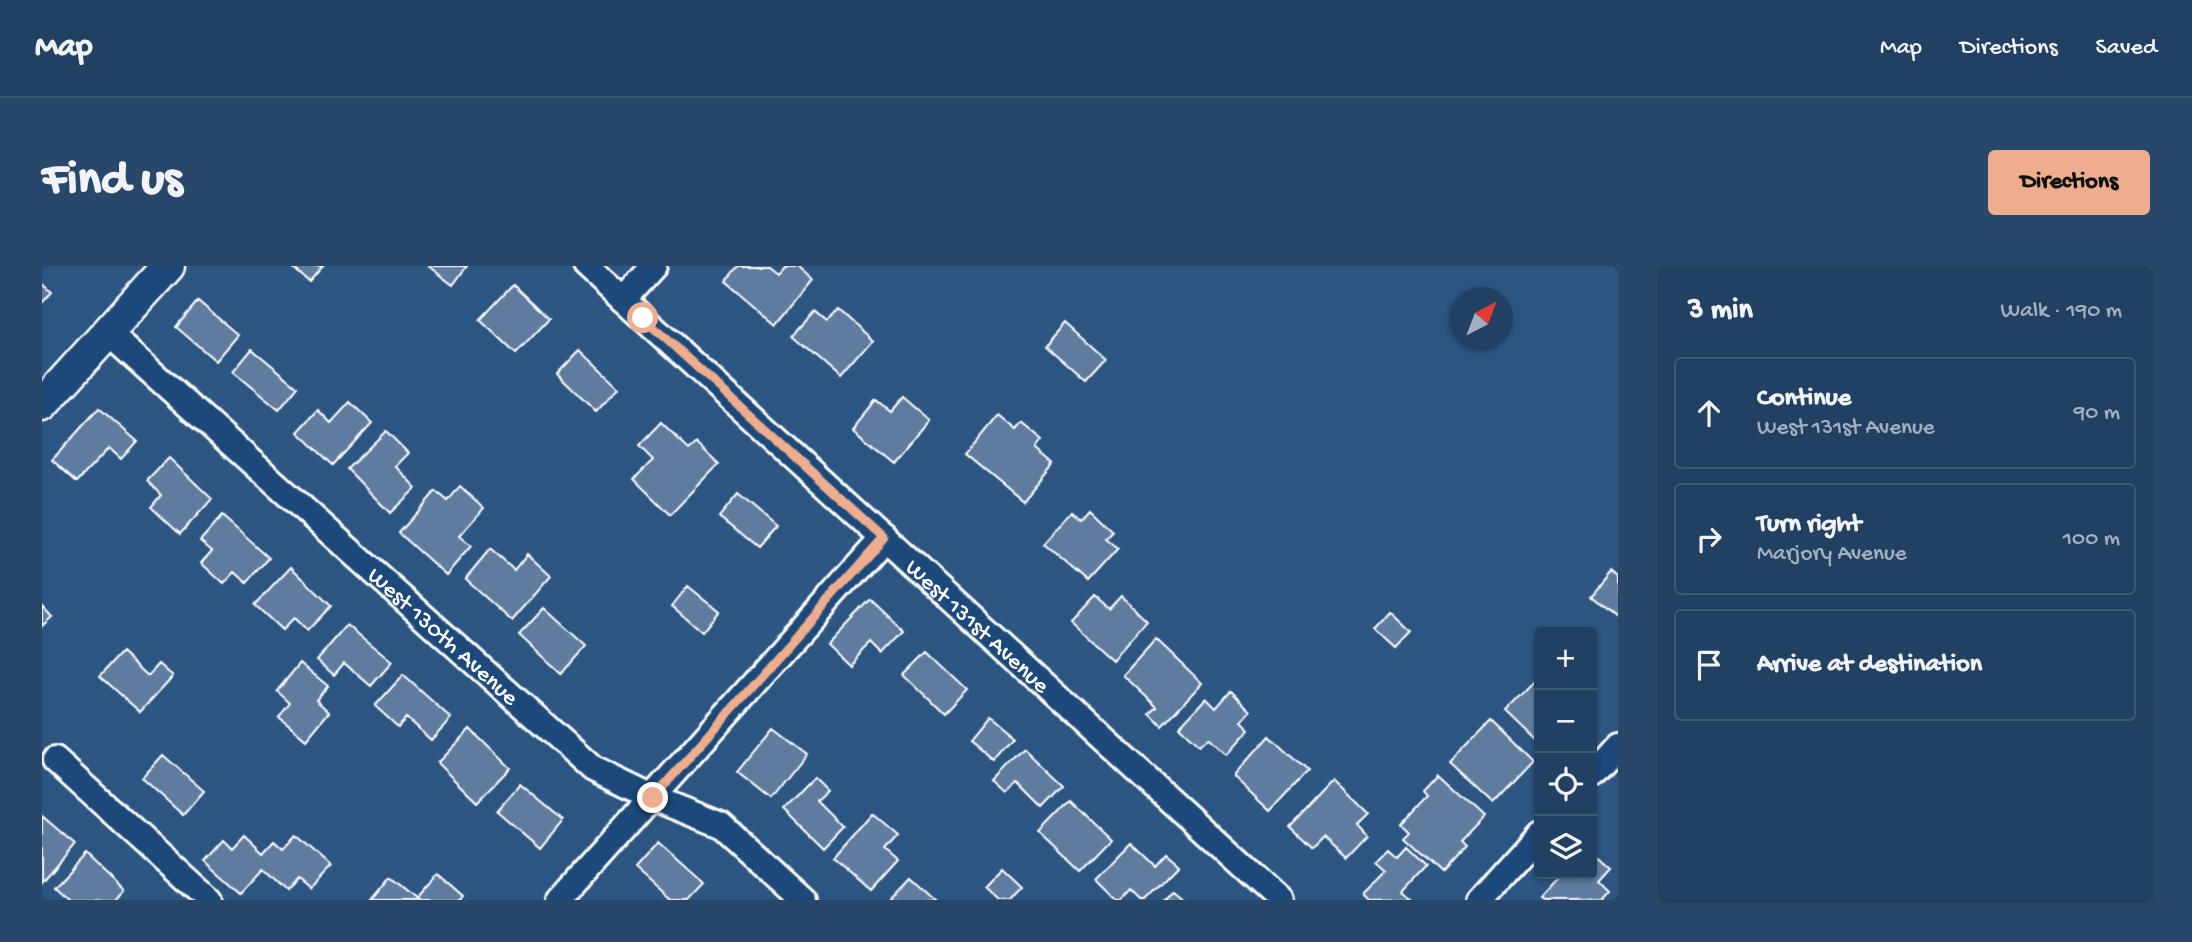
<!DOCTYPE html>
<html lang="en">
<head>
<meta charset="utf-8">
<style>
	:root { --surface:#214062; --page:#294768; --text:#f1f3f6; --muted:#a2afbe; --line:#3e5977; --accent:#eead8d }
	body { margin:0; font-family:"Gochi Hand",sans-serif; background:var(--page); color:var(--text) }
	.controls { position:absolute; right:21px; bottom:21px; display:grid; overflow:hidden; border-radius:7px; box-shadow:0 2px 5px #0004 }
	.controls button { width:63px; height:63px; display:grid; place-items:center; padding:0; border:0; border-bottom:2px solid var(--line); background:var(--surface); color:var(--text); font:35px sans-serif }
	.compass { position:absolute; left:1408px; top:21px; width:63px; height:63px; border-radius:50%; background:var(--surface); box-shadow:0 2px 5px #0004; rotate:42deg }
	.stop { position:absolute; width:21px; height:21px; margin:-16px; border:5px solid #eead8d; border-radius:50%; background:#fff }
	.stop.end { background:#eead8d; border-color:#fff; box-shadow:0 2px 7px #0008 }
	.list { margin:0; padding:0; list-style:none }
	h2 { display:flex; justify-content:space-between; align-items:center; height:91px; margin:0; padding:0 28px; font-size:30px }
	h2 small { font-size:23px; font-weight:400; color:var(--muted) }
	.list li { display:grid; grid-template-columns:46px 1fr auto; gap:21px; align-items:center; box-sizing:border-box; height:112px; margin:0 14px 14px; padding:0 14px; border:2px solid var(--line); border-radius:7px }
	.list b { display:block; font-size:26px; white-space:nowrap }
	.list p { margin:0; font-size:23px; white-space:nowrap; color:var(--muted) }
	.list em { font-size:23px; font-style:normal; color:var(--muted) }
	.icon { flex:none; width:38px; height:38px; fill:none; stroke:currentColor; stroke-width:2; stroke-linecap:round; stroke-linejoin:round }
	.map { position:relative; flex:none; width:1576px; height:634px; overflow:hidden; border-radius:7px }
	header { display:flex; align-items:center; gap:42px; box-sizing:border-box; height:98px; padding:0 35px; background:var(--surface); border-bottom:2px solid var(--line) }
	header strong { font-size:33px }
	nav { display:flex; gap:38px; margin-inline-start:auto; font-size:24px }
	.intro { display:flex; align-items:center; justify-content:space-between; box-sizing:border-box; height:168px; padding:0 42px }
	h1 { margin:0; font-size:49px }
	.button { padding:18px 32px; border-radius:7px; background:var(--accent); color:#111; font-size:24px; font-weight:700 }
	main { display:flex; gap:42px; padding:0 42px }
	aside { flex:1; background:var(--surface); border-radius:7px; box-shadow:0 2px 5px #0004 }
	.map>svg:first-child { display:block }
</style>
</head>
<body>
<header>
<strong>Map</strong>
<nav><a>Map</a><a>Directions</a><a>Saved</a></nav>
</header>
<div class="intro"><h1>Find us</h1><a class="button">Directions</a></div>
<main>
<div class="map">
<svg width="1576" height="634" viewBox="0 0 1576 634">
	<rect width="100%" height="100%" fill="#2c5582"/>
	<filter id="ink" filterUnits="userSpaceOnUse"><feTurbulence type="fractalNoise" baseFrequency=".0143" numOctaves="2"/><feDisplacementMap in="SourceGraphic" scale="14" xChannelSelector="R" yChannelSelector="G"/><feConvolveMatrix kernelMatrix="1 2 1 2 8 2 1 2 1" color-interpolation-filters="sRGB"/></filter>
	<g filter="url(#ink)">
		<path fill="#5e7c9f" stroke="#fff" stroke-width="2" d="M249 0H281L267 16Z
			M386 0H425L411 19Z
			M696 0H725L734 7 740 0H755L771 14 735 58 684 15Z
			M0 17 10 26 0 37Z
			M471 19 507 53 474 88 438 54Z
			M156 35 196 69 174 95 134 61Z
			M796 44 831 75 799 112 751 70 773 46 785 56Z
			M1023 57 1064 94 1044 116 1003 80Z
			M210 83 256 121 237 144 191 106Z
			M538 84 577 121 554 146 515 108Z
			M860 131 887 154 852 196 811 162 834 134 848 145Z
			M308 136 330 157 291 199 256 166 276 144 289 157Z
			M57 142 95 175 79 193 67 182 35 216 10 194Z
			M955 149 973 164 979 157 1001 175 995 183 1013 198 981 236 923 188Z
			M619 157 647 184 655 177 677 198 628 249 592 213 611 194 597 180Z
			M344 165 366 187 353 200 374 222 348 247 305 203Z
			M127 192 170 233 138 268 109 241 119 229 105 215Z
			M418 220 442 242 417 270 429 280 404 309 357 267 394 225 406 235Z
			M696 228 734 260 715 282 677 251Z
			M1048 243 1071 265 1064 273 1076 283 1046 316 1001 277 1030 245 1039 253Z
			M180 250 227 292 205 317 193 306 182 318 159 297 170 285 158 275Z
			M448 283 472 304 485 288 509 310 470 355 423 313Z
			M249 301 289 340 265 365 252 352 240 364 213 339Z
			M1569 306 1576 312V348L1574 351 1549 330Z
			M646 320 677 345 660 366 630 340Z
			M1079 330 1105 355 1070 394 1029 357 1053 331 1067 343Z
			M828 333 862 365 840 388 829 377 807 399 785 378Z
			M0 340 10 351 0 360Z
			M502 342 544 380 519 408 477 369Z
			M1348 346 1369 366 1354 382 1333 363Z
			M305 359 350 396 329 420 302 397 292 409 275 394Z
			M1114 373 1160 417 1120 460 1108 448 1115 441 1081 409Z
			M80 386 106 410 117 398 131 410 98 446 58 410Z
			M885 386 925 424 902 448 862 409Z
			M258 397 286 420 274 434 287 446 264 474 237 451 248 437 235 425Z
			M361 409 409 452 389 474 364 452 356 461 333 440Z
			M1494 414 1497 417V479L1463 446Z
			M1189 425 1209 445 1200 455 1208 463 1184 489 1166 472 1157 480 1137 461 1164 432 1174 442Z
			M946 452 971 473 952 496 927 475Z
			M1449 455 1491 496 1451 538 1408 498Z
			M731 462 765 488 729 533 695 506Z
			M428 463 468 502 435 536 395 497Z
			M1227 470 1265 505 1228 545 1191 510Z
			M983 483 1022 520 1001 542 976 517 965 527 952 515Z
			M121 489 162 525 141 549 100 512Z
			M1396 509 1442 551 1418 576 1423 581 1399 607 1361 572 1367 566 1359 558 1385 530 1381 525Z
			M773 512 786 525 775 535 801 561 781 582 742 544Z
			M1292 515 1326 548 1315 559 1325 570 1304 592 1281 571 1270 582 1248 561Z
			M478 518 521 554 498 582 455 545Z
			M1029 535 1069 573 1038 605 998 567Z
			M830 547 856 569 843 584 856 595 829 625 791 592Z
			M0 550 33 578 0 616Z
			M202 569 221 587 232 575 241 583 254 569 289 600 267 623 255 613 244 625 221 603 199 627 163 595 182 574 190 582Z
			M616 577 662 618 647 634H628L593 603Z
			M1089 577 1113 600 1124 588 1137 599 1103 634H1099L1089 624 1080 634H1075L1054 613Z
			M1364 581 1384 600 1361 625 1370 633 1327 634 1321 628 1344 604 1334 595 1346 583 1355 591Z
			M1550 584 1569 601 1557 614 1568 625 1560 634H1500L1497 632 1519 608H1550Z
			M43 588 82 625 74 634H26L12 621Z
			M960 602 980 621 968 634H956L942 621Z
			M396 608 421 630 418 634H330L349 611 375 632Z
			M869 611 894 634H847Z
			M1131 624 1143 634H1122Z"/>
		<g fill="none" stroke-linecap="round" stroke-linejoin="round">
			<defs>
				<g id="minor">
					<path id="s1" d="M544 0 1237 634"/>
					<path d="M581 34 612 0"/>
					<path id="s2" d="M66 67 551 503 611 532 679 559 761 634"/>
					<path d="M13 494 167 634"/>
					<path d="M1550 509 1576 480"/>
					<path d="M518 634 842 272"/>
					<path d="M1437 634 1497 567"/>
				</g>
				<path id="tertiary" d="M0 139 126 0"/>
			</defs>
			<use href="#minor" stroke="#fff" stroke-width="30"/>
			<use href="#tertiary" stroke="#fff" stroke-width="37"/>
			<use href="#minor" stroke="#1f4a7a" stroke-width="24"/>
			<use href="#tertiary" stroke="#1f4a7a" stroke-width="32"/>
		</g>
	</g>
	<g fill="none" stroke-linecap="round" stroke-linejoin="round" filter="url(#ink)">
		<path stroke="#eead8d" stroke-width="9" d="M601 52 842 272 611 532"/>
	</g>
	<g text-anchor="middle" stroke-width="5" stroke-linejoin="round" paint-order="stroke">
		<g font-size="24" fill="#fff" stroke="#1f4a7a">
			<text dy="8" stroke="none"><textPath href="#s1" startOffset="532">West 131st Avenue</textPath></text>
			<text dy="8" stroke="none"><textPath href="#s2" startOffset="452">West 130th Avenue</textPath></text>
		</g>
	</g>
</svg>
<div class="controls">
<button>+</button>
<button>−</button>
<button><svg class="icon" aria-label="locate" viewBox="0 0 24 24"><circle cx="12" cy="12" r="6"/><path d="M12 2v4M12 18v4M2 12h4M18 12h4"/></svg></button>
<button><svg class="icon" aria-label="layers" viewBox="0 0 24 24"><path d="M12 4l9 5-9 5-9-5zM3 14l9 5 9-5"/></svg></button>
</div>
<svg class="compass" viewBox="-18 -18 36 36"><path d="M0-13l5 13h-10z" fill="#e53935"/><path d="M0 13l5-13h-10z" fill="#a2afbe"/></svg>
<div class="stop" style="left:601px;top:52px"></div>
<div class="stop end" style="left:611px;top:532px"></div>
</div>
<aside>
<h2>3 min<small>Walk · 190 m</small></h2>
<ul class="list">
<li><svg class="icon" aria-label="ahead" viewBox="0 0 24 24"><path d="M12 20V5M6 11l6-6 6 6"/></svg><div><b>Continue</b><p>West 131st Avenue</p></div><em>90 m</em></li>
<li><svg class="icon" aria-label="right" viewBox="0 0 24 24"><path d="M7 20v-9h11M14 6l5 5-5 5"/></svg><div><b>Turn right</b><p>Marjory Avenue</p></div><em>100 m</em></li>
<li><svg class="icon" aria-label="arrive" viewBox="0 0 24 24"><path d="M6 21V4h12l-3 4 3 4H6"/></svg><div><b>Arrive at destination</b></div></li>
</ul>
</aside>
</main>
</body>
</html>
